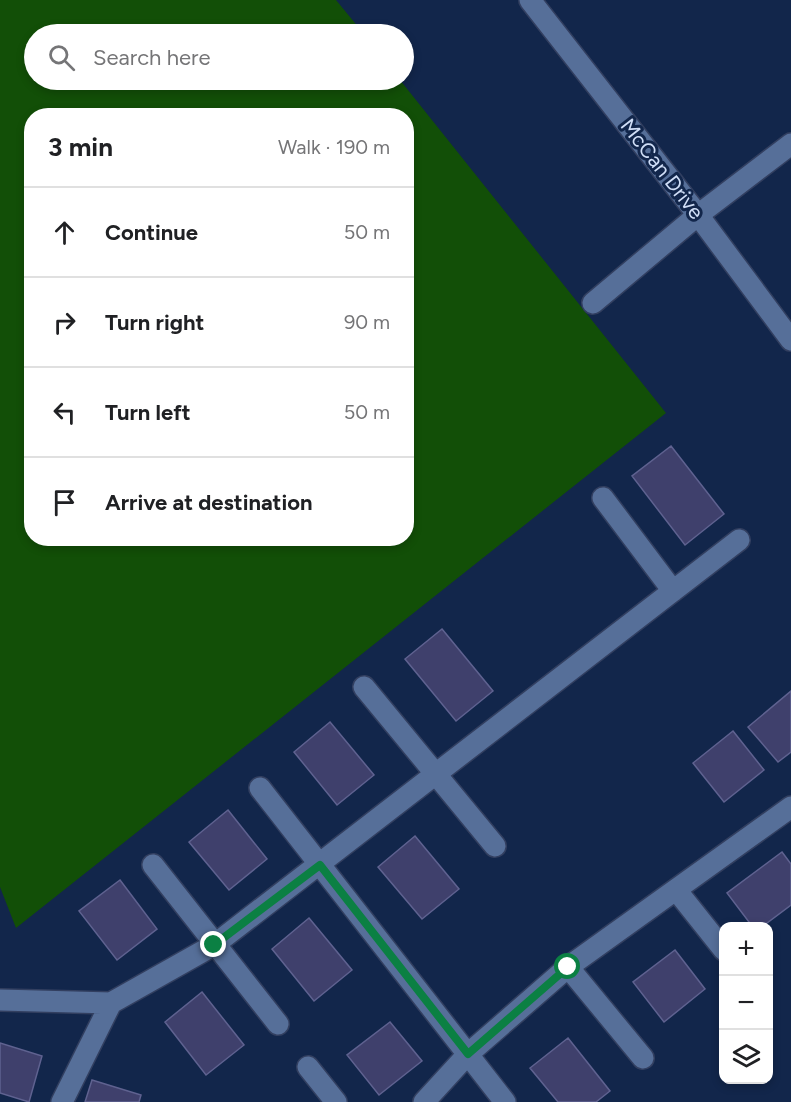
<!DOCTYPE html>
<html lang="en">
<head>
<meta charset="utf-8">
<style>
	:root { --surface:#fff; --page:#f2f2f2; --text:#202124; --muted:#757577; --line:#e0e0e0 }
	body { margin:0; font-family:Figtree,sans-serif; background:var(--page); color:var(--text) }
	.controls { position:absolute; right:18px; bottom:18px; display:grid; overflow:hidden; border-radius:12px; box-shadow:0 3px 9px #0003 }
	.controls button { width:54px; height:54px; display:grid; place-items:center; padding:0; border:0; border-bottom:2px solid var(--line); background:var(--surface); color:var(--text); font:30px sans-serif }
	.stop { position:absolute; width:18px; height:18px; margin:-14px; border:4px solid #0b8043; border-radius:50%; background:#fff }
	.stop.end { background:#0b8043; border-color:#fff; box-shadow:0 2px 6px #0008 }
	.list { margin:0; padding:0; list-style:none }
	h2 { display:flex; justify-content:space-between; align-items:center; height:78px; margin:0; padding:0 24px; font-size:26px }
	h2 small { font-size:20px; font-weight:400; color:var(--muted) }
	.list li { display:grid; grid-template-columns:39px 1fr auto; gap:18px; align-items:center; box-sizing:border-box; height:90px; padding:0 24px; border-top:2px solid var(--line) }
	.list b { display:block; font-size:22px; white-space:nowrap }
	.list em { font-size:20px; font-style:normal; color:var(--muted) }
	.icon { flex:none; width:33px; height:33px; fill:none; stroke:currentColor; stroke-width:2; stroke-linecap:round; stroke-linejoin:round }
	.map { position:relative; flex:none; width:791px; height:1102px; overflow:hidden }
	.search { position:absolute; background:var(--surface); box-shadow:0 3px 9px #0003; left:24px; top:24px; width:390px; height:66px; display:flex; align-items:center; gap:15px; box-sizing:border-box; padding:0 21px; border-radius:33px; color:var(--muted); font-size:22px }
	.panel { position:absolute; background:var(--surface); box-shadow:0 3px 9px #0003; left:24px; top:108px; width:390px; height:438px; border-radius:24px }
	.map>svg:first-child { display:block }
</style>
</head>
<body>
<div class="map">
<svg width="791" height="1102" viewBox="0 0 791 1102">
	<rect width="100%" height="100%" fill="#12264b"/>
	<path fill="#124f07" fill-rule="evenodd" d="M0 0H336L364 34H34V80H400L666 413 16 928 0 887ZM32 116H406V538H32Z"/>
	<path fill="#3f406c" stroke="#5f6290" stroke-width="1.5" d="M671 446 724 514 685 545 632 476Z
		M442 629 493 691 456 721 405 659Z
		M791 691V752L778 762 748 727Z
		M330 722 374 775 337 805 294 752Z
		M733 731 764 770 724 802 693 763Z
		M228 810 267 859 229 890 189 842Z
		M415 836 459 889 422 919 378 867Z
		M782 852 791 864V905L763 926H752L727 893Z
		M120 880 157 929 117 960 79 911Z
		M309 918 352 970 314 1001 272 949Z
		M675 950 705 989 664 1022 633 982Z
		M202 992 244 1045 206 1075 165 1022Z
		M390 1022 422 1061 379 1095 347 1055Z
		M568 1038 610 1091 596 1102H558L530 1068Z
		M0 1043 42 1056 29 1102 0 1093Z
		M92 1080 141 1095 139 1102H85Z"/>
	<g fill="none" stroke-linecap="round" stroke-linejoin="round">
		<defs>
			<path id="minor" d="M530 0 698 215 791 340
				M593 303 698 215 791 144
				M603 498 673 591
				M364 687 495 846
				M260 788 505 1102
				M153 865 278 1024
				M677 891 724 950
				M568 967 643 1058
				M0 1000 111 1003 214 945 739 540
				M308 1067 336 1102
				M62 1102 111 1003
				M424 1102 468 1054 568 967 791 807"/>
		</defs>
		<use href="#minor" stroke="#323f60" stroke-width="24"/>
		<use href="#minor" stroke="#566f99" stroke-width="21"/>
	</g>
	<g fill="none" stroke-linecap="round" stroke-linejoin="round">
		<path stroke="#0b8043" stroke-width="8" d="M214 945 320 865 468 1054 568 967"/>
	</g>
	<g text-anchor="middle" stroke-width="6" stroke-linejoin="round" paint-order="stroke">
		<g font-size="21" fill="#d0def7" stroke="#12264b">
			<text transform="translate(662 169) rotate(52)" y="7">McCan Drive</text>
		</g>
	</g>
</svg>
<div class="controls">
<button>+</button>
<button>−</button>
<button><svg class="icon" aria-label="layers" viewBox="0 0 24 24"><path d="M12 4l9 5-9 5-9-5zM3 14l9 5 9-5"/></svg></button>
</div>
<div class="stop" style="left:568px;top:967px"></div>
<div class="stop end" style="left:214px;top:945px"></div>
<div class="search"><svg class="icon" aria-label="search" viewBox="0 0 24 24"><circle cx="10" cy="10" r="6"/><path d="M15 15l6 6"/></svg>Search here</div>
<section class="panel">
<h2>3 min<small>Walk · 190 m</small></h2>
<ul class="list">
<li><svg class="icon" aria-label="ahead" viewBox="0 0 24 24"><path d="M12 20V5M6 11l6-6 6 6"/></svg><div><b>Continue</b></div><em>50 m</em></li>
<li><svg class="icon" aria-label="right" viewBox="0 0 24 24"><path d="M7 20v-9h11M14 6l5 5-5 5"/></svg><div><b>Turn right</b></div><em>90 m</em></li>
<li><svg class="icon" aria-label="left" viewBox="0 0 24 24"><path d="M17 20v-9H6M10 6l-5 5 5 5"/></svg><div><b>Turn left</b></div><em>50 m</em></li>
<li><svg class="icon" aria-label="arrive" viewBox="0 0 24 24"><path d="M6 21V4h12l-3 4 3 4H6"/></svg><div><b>Arrive at destination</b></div></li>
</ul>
</section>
</div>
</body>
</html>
